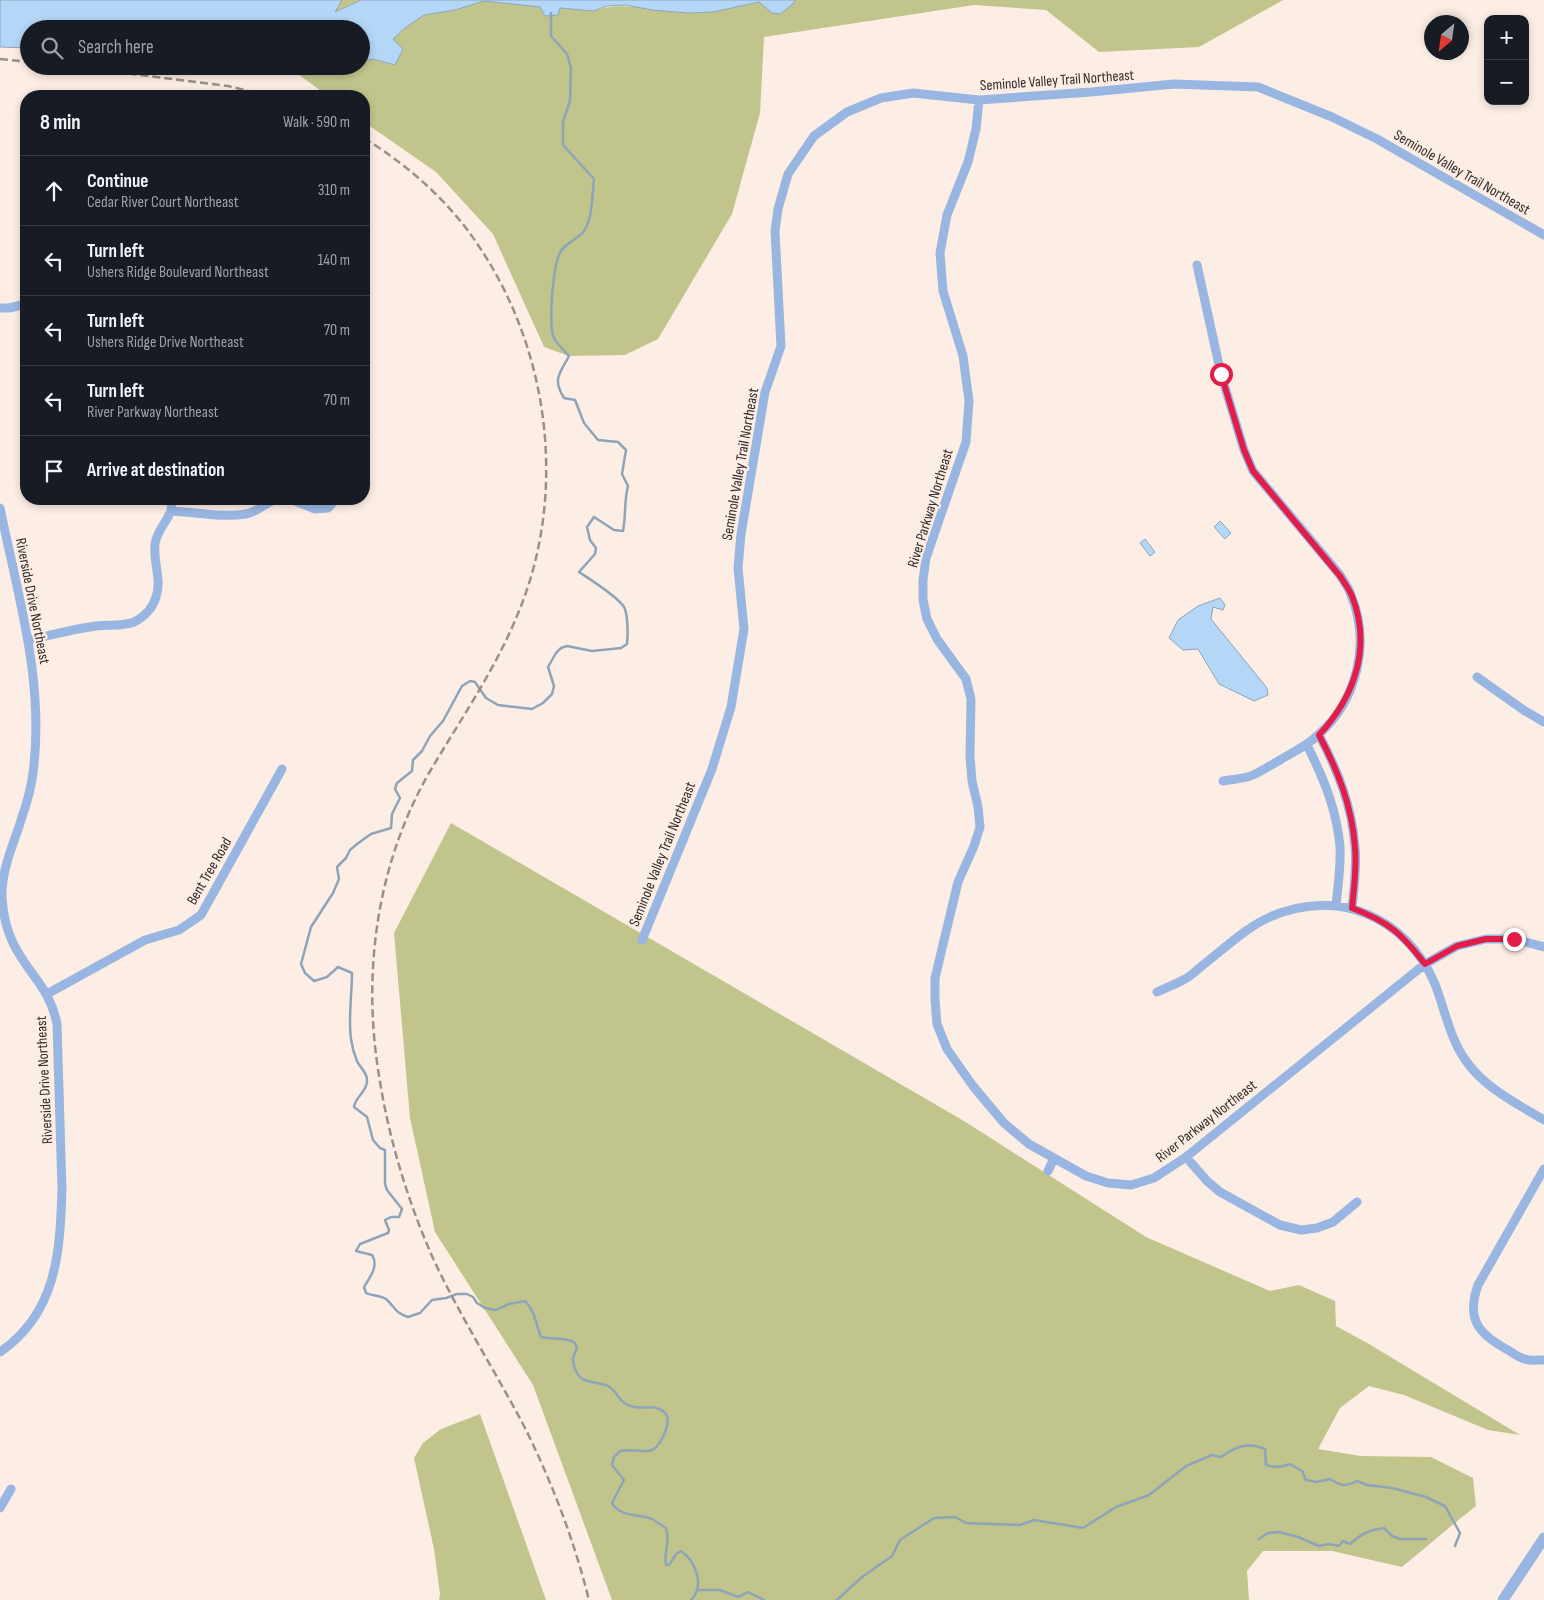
<!DOCTYPE html>
<html lang="en">
<head>
<meta charset="utf-8">
<style>
	:root { --surface:#171b24; --page:#242831; --text:#f1f3f6; --muted:#9ea1a6; --line:#363941 }
	body { margin:0; font-family:"Sofia Sans Condensed",sans-serif; background:var(--page); color:var(--text) }
	.controls { position:absolute; right:15px; top:15px; display:grid; overflow:hidden; border-radius:10px; box-shadow:0 2px 8px #0003 }
	.controls button { width:45px; height:45px; display:grid; place-items:center; padding:0; border:0; border-bottom:1px solid var(--line); background:var(--surface); color:var(--text); font:25px sans-serif }
	.compass { position:absolute; left:1424px; top:15px; width:45px; height:45px; border-radius:50%; background:var(--surface); box-shadow:0 2px 8px #0003; rotate:209deg }
	.stop { position:absolute; width:15px; height:15px; margin:-11px; border:4px solid #e11d48; border-radius:50%; background:#fff }
	.stop.end { background:#e11d48; border-color:#fff; box-shadow:0 1px 5px #0008 }
	.list { margin:0; padding:0; list-style:none }
	h2 { display:flex; justify-content:space-between; align-items:center; height:65px; margin:0; padding:0 20px; font-size:21px }
	h2 small { font-size:16px; font-weight:400; color:var(--muted) }
	.list li { display:grid; grid-template-columns:32px 1fr auto; gap:15px; align-items:center; box-sizing:border-box; height:70px; padding:0 20px; border-top:1px solid var(--line) }
	.list b { display:block; font-size:19px; white-space:nowrap }
	.list p { margin:0; font-size:16px; white-space:nowrap; color:var(--muted) }
	.list em { font-size:16px; font-style:normal; color:var(--muted) }
	.icon { flex:none; width:28px; height:28px; fill:none; stroke:currentColor; stroke-width:2; stroke-linecap:round; stroke-linejoin:round }
	.map { position:relative; flex:none; width:1544px; height:1600px; overflow:hidden }
	.search { position:absolute; background:var(--surface); box-shadow:0 2px 8px #0003; left:20px; top:20px; width:350px; height:55px; display:flex; align-items:center; gap:12px; box-sizing:border-box; padding:0 18px; border-radius:28px; color:var(--muted); font-size:19px }
	.panel { position:absolute; background:var(--surface); box-shadow:0 2px 8px #0003; left:20px; top:90px; width:350px; height:415px; border-radius:20px }
	.map>svg:first-child { display:block }
</style>
</head>
<body>
<div class="map">
<svg width="1544" height="1600" viewBox="0 0 1544 1600">
	<rect width="100%" height="100%" fill="#fdeee5"/>
	<path fill="#c2c58b" d="M342 0H361L334 12Z
		M795 0H1283L1199 47 1099 52 1046 10 974 5 764 37 760 113 732 214 658 339 625 355 569 356 544 347 493 234 436 172 364 122V96H328L287 66H361V61L372 59 395 65 393 39 405 28 424 15 455 10 484 1 593 11C623 0 655 11 686 13 711 14 735 7 759 2L772 13 793 4Z
		M451 823 964 1121 1146 1237 1270 1291 1299 1285 1335 1301 1336 1326 1369 1344 1520 1435 1488 1430 1404 1395 1369 1386 1340 1408 1318 1449 1361 1456 1431 1457 1473 1478 1476 1506C1450 1526 1427 1547 1402 1567L1332 1551H1263L1247 1571 1249 1600H612L533 1385 435 1232 410 1118 394 933Z
		M480 1414 546 1600H439L440 1594 434 1549 414 1458 423 1443 441 1429Z"/>
	<path fill="#b4d7f7" stroke="#8da4b9" d="M0 0H342L335 12 361 0H795L793 4 780 14 772 13 759 2 713 12 688 13 652 10 626 5 607 6 593 11 560 8 558 15 545 16 540 7 484 1 455 10 424 15 405 28 393 39 403 49 395 65 373 59 361 61V29H29V48L0 47Z
		M1220 521 1231 533 1225 539 1214 527Z
		M1145 539 1155 552 1150 556 1140 543Z
		M1220 598 1225 605 1223 610 1213 607 1211 619 1267 688 1268 695 1254 701 1219 684 1198 649 1183 650 1169 638 1178 620 1198 606Z"/>
	<g fill="none" stroke-linecap="round" stroke-linejoin="round">
		<path stroke="#8da4b9" stroke-width="2.5" d="M551 13V36L567 54 571 68 570 101 563 122V145L594 179C592 195 593 217 584 231 581 237 567 242 561 251 553 263 548 325 554 338 557 344 565 351 569 356 560 373 552 379 564 398L575 400 584 423 598 440 618 442 626 450 622 474 628 486C624 501 626 516 623 531L614 530 594 517 587 527 590 540 596 548 595 554 579 572C591 580 617 596 624 607 628 614 628 635 627 644L621 648 592 651 567 646 561 648 556 653 548 667 554 686 552 694 543 703 532 709 498 705 486 698 475 682 470 681 462 686 443 721 430 736 422 751 413 760 412 771 397 783 395 789 400 798 392 814 391 828 371 834 357 844 350 850 346 858 337 867 339 879 333 893 311 927 301 964 305 973 314 981 327 977 338 967 352 973C352 995 348 1017 351 1039 352 1046 354 1054 357 1061 360 1068 368 1073 367 1081 367 1092 355 1097 354 1107L367 1117 373 1140 380 1148 385 1150V1184L387 1190 402 1209 399 1217H391L385 1220 389 1230 388 1233 360 1244 356 1251 372 1255C379 1266 370 1277 364 1287L366 1293C372 1296 381 1295 386 1299 396 1308 394 1312 408 1317L420 1313 432 1300 446 1298 457 1294H467L473 1297 477 1303 485 1308 496 1310 509 1304 525 1301C535 1311 536 1324 541 1337 550 1339 564 1338 572 1341 574 1342 576 1345 577 1347 576 1351 574 1355 573 1358 572 1366 578 1378 585 1380 592 1383 602 1383 608 1386 619 1392 618 1404 634 1407 644 1409 656 1404 664 1412 669 1416 668 1424 666 1430 653 1462 647 1447 620 1451L614 1457 612 1465 624 1480 612 1503C619 1517 640 1514 652 1519 657 1522 661 1525 666 1528 671 1544 663 1551 666 1565H669L677 1553 681 1551C696 1561 705 1586 691 1600
			M1259 1539 1268 1533 1279 1532 1298 1537 1319 1546 1329 1544 1339 1546 1343 1541 1350 1544C1361 1534 1369 1530 1384 1528L1392 1536 1400 1539H1426
			M698 1590H720L738 1597 748 1592 764 1600
			M837 1600 862 1577 892 1556 900 1540 934 1518 955 1517 966 1523 1020 1525 1034 1520 1083 1528 1116 1507 1149 1495 1186 1466 1212 1455 1221 1457C1236 1446 1248 1442 1265 1449L1266 1465C1276 1468 1281 1467 1290 1464L1302 1471 1306 1480 1317 1482 1330 1479C1341 1486 1346 1487 1357 1481L1367 1485 1392 1488 1426 1497 1445 1506 1460 1533 1455 1546"/>
		<path stroke="#99b6e2" stroke-width="9" d="M979 100 976 129 968 162 947 215 940 253 943 291 963 356 969 401 966 442 926 558 923 580V600L927 619 937 639 966 679 971 699 970 756 972 781 978 807 980 827 974 846 958 882 935 978V1000L937 1024 947 1049 973 1086 1004 1123 1029 1144 1086 1176 1108 1183 1131 1185 1154 1178 1186 1157 1425 964 1457 946 1486 939H1514L1544 947
			M1197 265 1221 374 1244 450 1253 471 1340 575C1344 582 1349 588 1351 595 1371 643 1357 701 1318 735 1307 746 1293 752 1280 760 1271 765 1262 771 1253 775 1244 779 1233 779 1223 781
			M0 308H9L26 304
			M290 499 315 509 328 508 336 499
			M0 508C18 596 45 683 33 773 31 788 27 803 22 817 14 844 1 869 2 898 3 914 7 931 14 945 30 976 50 988 57 1024L62 1189C60 1252 57 1313 0 1352
			M171 511C195 512 222 518 246 514 258 512 267 501 278 499
			M29 640C51 635 74 629 96 626 109 624 121 627 134 622 144 617 153 608 156 597 162 580 153 562 155 544 157 530 168 521 171 510 172 507 171 502 171 499
			M1477 677 1525 711 1544 722
			M1319 735C1338 771 1352 806 1355 847 1357 867 1354 888 1352 908
			M1307 745C1323 777 1337 810 1340 847 1341 866 1338 886 1336 905
			M642 940 712 769 731 707 744 629 738 568 741 534 765 392 781 346 775 231 778 209 788 174 814 136 847 112 881 98 913 93 979 100 1091 92 1174 84 1258 87 1332 117 1377 139 1544 235
			M1157 992C1166 988 1176 984 1185 979 1191 976 1197 970 1203 965 1224 949 1245 928 1270 917 1337 887 1407 917 1435 984 1445 1010 1450 1039 1466 1061 1486 1089 1516 1103 1544 1120
			M47 994 145 940 179 930 201 915 282 769
			M1186 1157 1207 1181 1220 1192 1280 1225 1301 1230 1317 1228 1333 1222 1357 1202
			M1544 1169 1478 1285C1466 1319 1478 1334 1508 1350 1513 1353 1519 1358 1525 1359 1530 1361 1538 1360 1544 1360
			M1048 1171 1054 1158
			M0 1508 11 1489"/>
		<path stroke="#99b6e2" stroke-width="11" d="M1503 1600 1544 1538"/>
		<path stroke="#9a8f89" stroke-width="2.5" stroke-dasharray="8 4" stroke-linecap="butt" d="M0 59 29 62
			M69 66 228 86 269 96
			M364 138C409 166 451 203 480 248 550 353 567 494 519 611 496 669 460 720 429 773 382 855 365 952 375 1046 383 1118 403 1190 432 1256 459 1315 494 1369 524 1426 552 1482 574 1540 589 1600"/>
	</g>
	<g fill="none" stroke-linecap="round" stroke-linejoin="round">
		<path stroke="#e11d48" stroke-width="6" d="M1221 374 1244 450 1253 471 1340 576C1344 582 1349 589 1352 596 1372 647 1355 696 1319 735 1338 771 1352 806 1355 847 1357 867 1354 888 1352 908 1389 922 1401 933 1425 964L1457 946 1486 939H1514"/>
	</g>
	<g text-anchor="middle" stroke-width="4.5" stroke-linejoin="round" paint-order="stroke">
		<g font-size="15" fill="#322c29" stroke="#fdeee5">
			<text transform="translate(1057 80) rotate(-4)" y="5">Seminole Valley Trail Northeast</text>
			<text transform="translate(1462 172) rotate(30)" y="5">Seminole Valley Trail Northeast</text>
			<text transform="translate(740 464) rotate(-80)" y="5">Seminole Valley Trail Northeast</text>
			<text transform="translate(930 508) rotate(-73)" y="5">River Parkway Northeast</text>
			<text transform="translate(33 601) rotate(79)" y="5">Riverside Drive Northeast</text>
			<text transform="translate(662 854) rotate(-68)" y="5">Seminole Valley Trail Northeast</text>
			<text transform="translate(209 871) rotate(-60)" y="5">Bent Tree Road</text>
			<text transform="translate(44 1080) rotate(-93)" y="5">Riverside Drive Northeast</text>
			<text transform="translate(1206 1121) rotate(-38)" y="5">River Parkway Northeast</text>
		</g>
	</g>
</svg>
<div class="controls">
<button>+</button>
<button>−</button>
</div>
<svg class="compass" viewBox="-18 -18 36 36"><path d="M0-13l5 13h-10z" fill="#e53935"/><path d="M0 13l5-13h-10z" fill="#9ea1a6"/></svg>
<div class="stop" style="left:1221px;top:374px"></div>
<div class="stop end" style="left:1514px;top:939px"></div>
<div class="search"><svg class="icon" aria-label="search" viewBox="0 0 24 24"><circle cx="10" cy="10" r="6"/><path d="M15 15l6 6"/></svg>Search here</div>
<section class="panel">
<h2>8 min<small>Walk · 590 m</small></h2>
<ul class="list">
<li><svg class="icon" aria-label="ahead" viewBox="0 0 24 24"><path d="M12 20V5M6 11l6-6 6 6"/></svg><div><b>Continue</b><p>Cedar River Court Northeast</p></div><em>310 m</em></li>
<li><svg class="icon" aria-label="left" viewBox="0 0 24 24"><path d="M17 20v-9H6M10 6l-5 5 5 5"/></svg><div><b>Turn left</b><p>Ushers Ridge Boulevard Northeast</p></div><em>140 m</em></li>
<li><svg class="icon" aria-label="left" viewBox="0 0 24 24"><path d="M17 20v-9H6M10 6l-5 5 5 5"/></svg><div><b>Turn left</b><p>Ushers Ridge Drive Northeast</p></div><em>70 m</em></li>
<li><svg class="icon" aria-label="left" viewBox="0 0 24 24"><path d="M17 20v-9H6M10 6l-5 5 5 5"/></svg><div><b>Turn left</b><p>River Parkway Northeast</p></div><em>70 m</em></li>
<li><svg class="icon" aria-label="arrive" viewBox="0 0 24 24"><path d="M6 21V4h12l-3 4 3 4H6"/></svg><div><b>Arrive at destination</b></div></li>
</ul>
</section>
</div>
</body>
</html>
